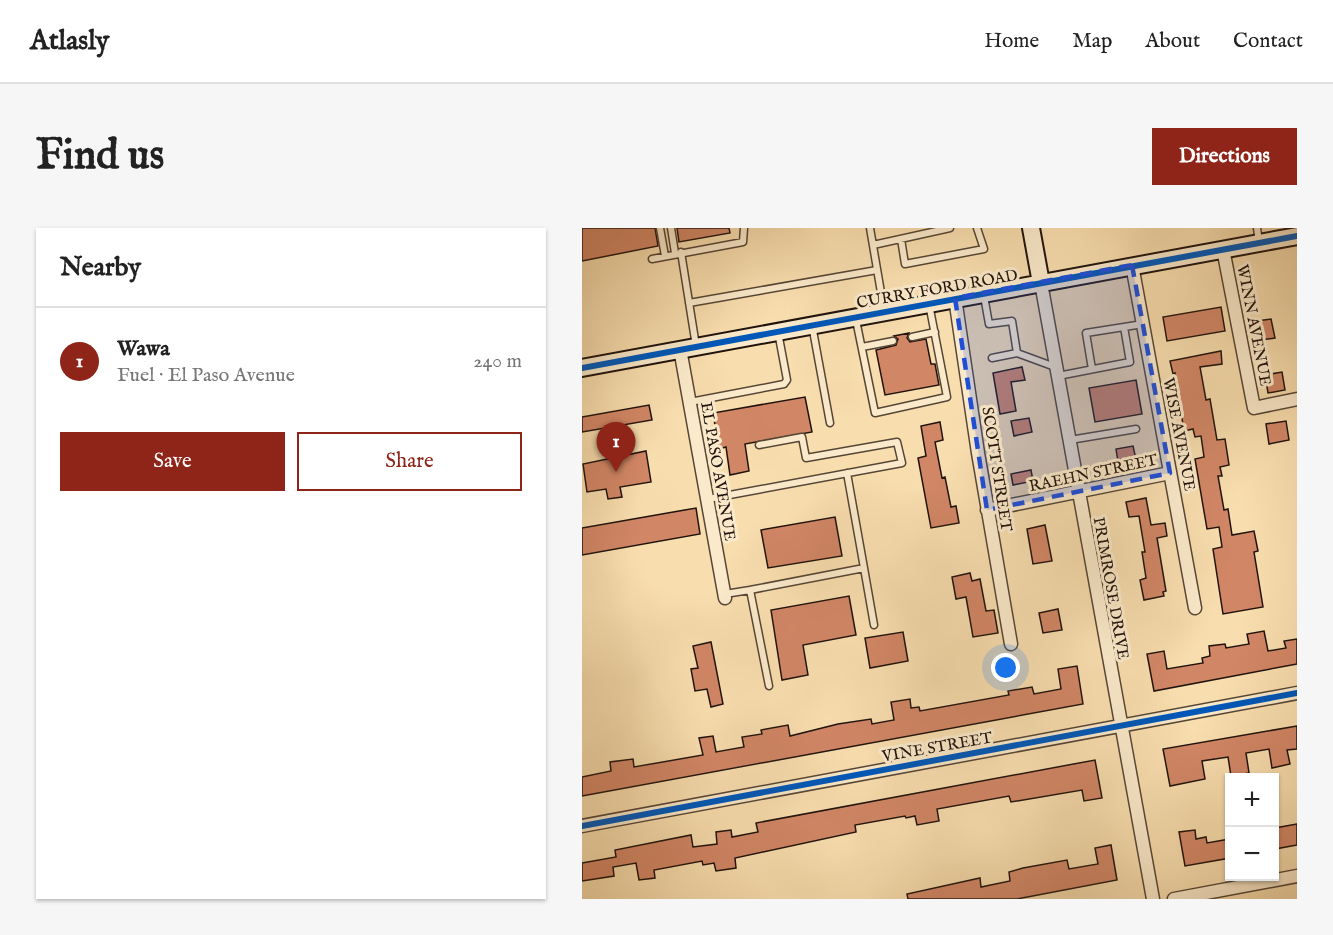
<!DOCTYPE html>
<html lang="en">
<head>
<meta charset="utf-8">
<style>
	:root { --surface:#fff; --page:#f6f6f6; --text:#222; --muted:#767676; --line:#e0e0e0; --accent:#8f2418 }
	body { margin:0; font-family:"IM FELL English",serif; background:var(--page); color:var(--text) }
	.controls { position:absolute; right:18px; bottom:18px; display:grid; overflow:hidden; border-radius:0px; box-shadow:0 2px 4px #0004 }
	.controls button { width:54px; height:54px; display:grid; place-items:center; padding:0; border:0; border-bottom:2px solid var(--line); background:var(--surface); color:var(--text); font:30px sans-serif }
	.you { position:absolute; left:424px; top:440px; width:21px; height:21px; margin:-15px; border:4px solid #fff; border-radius:50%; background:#1a73e8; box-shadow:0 0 0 9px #1a73e833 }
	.badge { display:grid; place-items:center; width:39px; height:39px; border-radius:50%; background:var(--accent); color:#fff; font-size:20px; font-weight:700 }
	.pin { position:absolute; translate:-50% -50px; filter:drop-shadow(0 2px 3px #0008) }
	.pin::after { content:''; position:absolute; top:32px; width:21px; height:18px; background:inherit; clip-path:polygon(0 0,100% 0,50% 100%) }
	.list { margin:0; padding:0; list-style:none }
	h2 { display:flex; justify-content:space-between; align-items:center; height:78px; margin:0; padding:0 24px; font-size:26px }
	h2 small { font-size:20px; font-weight:400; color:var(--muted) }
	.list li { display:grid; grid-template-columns:39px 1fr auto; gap:18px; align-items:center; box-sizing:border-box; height:108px; padding:0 24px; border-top:2px solid var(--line) }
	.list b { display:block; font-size:22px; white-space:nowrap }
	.list p { margin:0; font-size:20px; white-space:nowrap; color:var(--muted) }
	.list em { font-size:20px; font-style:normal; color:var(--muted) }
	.actions { display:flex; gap:12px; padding:18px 24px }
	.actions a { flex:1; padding:14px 0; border:2px solid var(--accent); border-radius:0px; text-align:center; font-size:21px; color:var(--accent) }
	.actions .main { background:var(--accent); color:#fff }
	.map { position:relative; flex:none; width:715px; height:671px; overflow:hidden; border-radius:0px }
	header { display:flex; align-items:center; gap:36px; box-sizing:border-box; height:84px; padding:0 30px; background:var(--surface); border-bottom:2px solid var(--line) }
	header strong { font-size:28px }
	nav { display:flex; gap:33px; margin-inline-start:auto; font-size:21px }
	.intro { display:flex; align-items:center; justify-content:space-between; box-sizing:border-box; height:144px; padding:0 36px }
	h1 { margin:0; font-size:42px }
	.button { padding:15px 27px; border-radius:0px; background:var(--accent); color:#fff; font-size:21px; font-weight:700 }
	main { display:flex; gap:36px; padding:0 36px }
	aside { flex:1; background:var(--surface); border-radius:0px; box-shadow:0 2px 4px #0004 }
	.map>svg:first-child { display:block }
</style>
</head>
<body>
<header>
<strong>Atlasly</strong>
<nav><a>Home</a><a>Map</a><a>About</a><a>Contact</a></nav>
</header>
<div class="intro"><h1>Find us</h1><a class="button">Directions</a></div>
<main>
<aside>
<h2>Nearby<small></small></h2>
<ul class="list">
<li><span class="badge">1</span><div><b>Wawa</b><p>Fuel · El Paso Avenue</p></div><em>240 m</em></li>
</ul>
<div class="actions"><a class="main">Save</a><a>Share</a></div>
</aside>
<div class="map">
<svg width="715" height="671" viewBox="0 0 715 671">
	<rect width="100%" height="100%" fill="#f8ddae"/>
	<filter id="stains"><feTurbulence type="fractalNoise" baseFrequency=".00333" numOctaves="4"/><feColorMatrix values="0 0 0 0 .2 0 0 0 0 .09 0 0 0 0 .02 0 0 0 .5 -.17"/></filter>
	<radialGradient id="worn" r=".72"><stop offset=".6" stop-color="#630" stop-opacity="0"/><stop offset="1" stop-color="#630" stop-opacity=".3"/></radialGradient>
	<path fill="#d18666" stroke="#20130d" stroke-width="1.5" d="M0 0H73L76 18 0 33Z
		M95 0H147L148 5 97 14Z
		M639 79 643 103 585 113 581 89Z
		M689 91 693 110 678 112 675 93Z
		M327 105 325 110 328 114 344 111 349 136H353L357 157 303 167 294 122 314 117 316 111 312 108Z
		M639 123 640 136 618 139 624 172 628 171 635 212 643 211 647 237 638 239 640 248H636L642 282 646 281 650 307 672 303 676 323 672 324 681 379 641 386 631 321 640 319 637 299 625 301 613 231 622 229 619 208 613 209 611 201 602 203 593 145 591 146 588 133Z
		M440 139 443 152 429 154 434 183 418 186 411 145Z
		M700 144 703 162 686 165 683 147Z
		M554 152 560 186 513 194 507 160Z
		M223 169 230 204 163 216 167 243 148 247 144 219 137 221 131 185Z
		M67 177 70 192 0 204V189Z
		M447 190 450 204 432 208 429 193Z
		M704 193 707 212 687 216 684 196Z
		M358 194 361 212 353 214 360 250 363 249 369 279 374 278 377 295 349 300 336 230 344 228 339 198Z
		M551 218 555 236 537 240 534 221Z
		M64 223 69 254 38 259 40 269 26 271 24 261 5 264 1 236Z
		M449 242 451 253 431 257 429 246Z
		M564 270 569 297 583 295 585 308 575 310 584 363 581 364 582 368 562 372 558 352 564 350 560 324H563L557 288 547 289 544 274Z
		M114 280 118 306 0 327V300Z
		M253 289 260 328 186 340 179 302Z
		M463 297 470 333 451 336 445 301Z
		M388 345 390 353 398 351 404 383 412 382 416 405 391 409 384 369 374 371 370 349Z
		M267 368 274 407 221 417 226 447 200 452 189 382Z
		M476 381 480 402 461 405 457 385Z
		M682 403 686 423 704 420 702 413 715 411V436L572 463 565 426 582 423 585 441 621 435 620 430 628 428 627 418 643 416 644 420 667 416 665 406Z
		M321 404 326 433 288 440 283 410Z
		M129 414 141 476 129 479 125 461 113 463 109 441 116 440 111 418Z
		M495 438 501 476 0 568V549L29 543 28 534 51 531 52 539 121 527 117 510 131 508 134 524 162 519 160 509 180 506 179 502 206 497 208 508 256 496 289 491 290 496 312 492 309 474 328 471 329 480 337 479 338 483 427 467 426 463 450 459 452 466 479 461 476 441Z
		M715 498V521L705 522 708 536 690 540 687 521 664 525 667 545 649 548 646 529 620 533 623 551 588 558 581 521Z
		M513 532 520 570 502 573 500 562 429 574 427 568 355 581 357 593 335 597 333 588 324 590 323 588 273 597 274 604 153 630 154 640 134 643 132 635 121 637 120 633 72 642 73 650 57 652 54 635 31 639 32 648 0 653V635L34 629 33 622 109 607 111 619 135 616 134 604 149 602 150 609 176 604 174 595Z
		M715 596V617L693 621V600Z
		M613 602 614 611 624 609 625 615 648 611V630L603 638 597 604Z
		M529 617 535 652 435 671H326L325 666 398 650 399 659 428 653 427 644 441 640 485 632 487 641 516 636 513 620Z"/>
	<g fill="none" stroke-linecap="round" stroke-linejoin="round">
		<defs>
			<path id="lane" d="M78 0 83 28
				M89 0 93 25
				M288 0 302 82
				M675 0 677 14
				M319 11 323 36 402 21 395 0
				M291 17 368 0
				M99 24 114 118
				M70 31 161 14 162 0
				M402 68 407 96 430 93 435 125 473 139
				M107 75 295 42
				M274 92 293 185 365 169 347 76
				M230 97 248 195
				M330 109 353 104
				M280 119 311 113
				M410 130 435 125
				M510 141 504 105 561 96
				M476 148 548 134 542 99
				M108 174 202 156 205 152 196 104
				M488 212 554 201
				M265 245 282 340
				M126 271 320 235 315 214 224 230 220 209 177 217
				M168 362 282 340 292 397
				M143 366 168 362 187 458"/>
			<path id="street" d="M641 21 672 180 715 171
				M550 37 613 380
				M459 55 571 671
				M373 70 396 225 429 416
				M98 121 143 370
				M405 282 588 245
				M0 598 715 465
				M592 671 715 648"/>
			<path id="secondary" d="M449 0 459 55
				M0 140 715 8"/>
		</defs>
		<use href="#lane" stroke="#564635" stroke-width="9"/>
		<use href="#street" stroke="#564635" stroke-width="15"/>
		<use href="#secondary" stroke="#20130d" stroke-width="20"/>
		<use href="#lane" stroke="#fae9ca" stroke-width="6"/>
		<use href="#street" stroke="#fae9ca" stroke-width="12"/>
		<use href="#secondary" stroke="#fae9ca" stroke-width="16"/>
		<defs>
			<path id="cycleway" d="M0 140 715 8
				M0 598 715 465"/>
		</defs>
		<use href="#cycleway" stroke="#fae9ca" stroke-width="10"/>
		<use href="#cycleway" stroke="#0057b8" stroke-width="6"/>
	</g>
	<path fill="#1d4ed8" fill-opacity="0.2" stroke="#1d4ed8" stroke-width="4.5" stroke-dasharray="12 8" stroke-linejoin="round" d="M550 37 588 245 405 282 373 70Z"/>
	<g text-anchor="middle" stroke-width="6" stroke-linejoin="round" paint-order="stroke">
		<g font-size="16" fill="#20130d" stroke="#fae9ca">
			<text transform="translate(355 60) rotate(-10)" y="6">CURRY FORD ROAD</text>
			<text transform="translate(673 97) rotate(79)" y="6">WINN AVENUE</text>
			<text transform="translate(598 206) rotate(79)" y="6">WISE AVENUE</text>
			<text transform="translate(416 241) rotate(81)" y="6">SCOTT STREET</text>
			<text transform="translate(137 243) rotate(80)" y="6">EL PASO AVENUE</text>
			<text transform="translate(511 244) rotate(-12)" y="6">RAEHN STREET</text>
			<text transform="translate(530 360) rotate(80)" y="6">PRIMROSE DRIVE</text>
			<text transform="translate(355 518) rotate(-10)" y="6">VINE STREET</text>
		</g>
	</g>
	<rect width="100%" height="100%" filter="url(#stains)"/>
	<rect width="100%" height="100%" fill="url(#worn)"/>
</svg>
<div class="controls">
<button>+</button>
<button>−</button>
</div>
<div class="you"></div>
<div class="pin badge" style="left:34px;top:244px">1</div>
</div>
</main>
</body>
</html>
